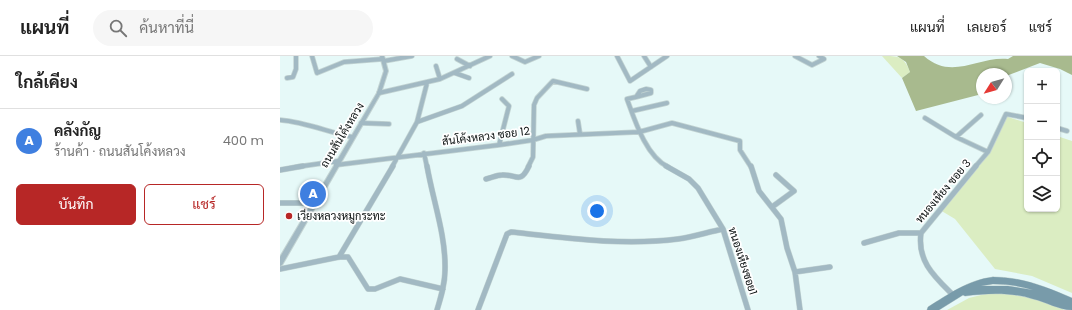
<!DOCTYPE html>
<html lang="th">
<head>
<meta charset="utf-8">
<style>
	:root { --surface:#fff; --page:#f6f6f6; --text:#222; --muted:#767676; --line:#e0e0e0; --accent:#b72726 }
	body { margin:0; font-family:Poppins,Sarabun,sans-serif; background:var(--page); color:var(--text) }
	.controls { position:absolute; right:12px; top:12px; display:grid; overflow:hidden; border-radius:6px; box-shadow:0 1px 3px #0004 }
	.controls button { width:36px; height:36px; display:grid; place-items:center; padding:0; border:0; border-bottom:1px solid var(--line); background:var(--surface); color:var(--text); font:20px sans-serif }
	.compass { position:absolute; left:696px; top:12px; width:36px; height:36px; border-radius:50%; background:var(--surface); box-shadow:0 1px 3px #0004; rotate:233deg }
	.you { position:absolute; left:317px; top:155px; width:14px; height:14px; margin:-10px; border:3px solid #fff; border-radius:50%; background:#1a73e8; box-shadow:0 0 0 6px #1a73e833 }
	.badge { display:grid; place-items:center; width:26px; height:26px; border-radius:50%; background:var(--accent); color:#fff; font-size:13px; font-weight:700 }
	.pin { position:absolute; translate:-50% -50%; border:2px solid #fff; box-shadow:0 1px 4px #0006 }
	.list { margin:0; padding:0; list-style:none }
	h2 { display:flex; justify-content:space-between; align-items:center; height:52px; margin:0; padding:0 16px; font-size:17px }
	h2 small { font-size:13px; font-weight:400; color:var(--muted) }
	.list li { display:grid; grid-template-columns:26px 1fr auto; gap:12px; align-items:center; box-sizing:border-box; height:64px; padding:0 16px; border-top:1px solid var(--line) }
	.list b { display:block; font-size:15px; white-space:nowrap }
	.list p { margin:0; font-size:13px; white-space:nowrap; color:var(--muted) }
	.list em { font-size:13px; font-style:normal; color:var(--muted) }
	.actions { display:flex; gap:8px; padding:12px 16px }
	.actions a { flex:1; padding:9px 0; border:1px solid var(--accent); border-radius:6px; text-align:center; font-size:14px; color:var(--accent) }
	.actions .main { background:var(--accent); color:#fff }
	.icon { flex:none; width:22px; height:22px; fill:none; stroke:currentColor; stroke-width:2; stroke-linecap:round; stroke-linejoin:round }
	.map { position:relative; flex:none; width:792px; height:254px; overflow:hidden }
	header { display:flex; align-items:center; gap:24px; box-sizing:border-box; height:56px; padding:0 20px; background:var(--surface); border-bottom:1px solid var(--line) }
	header strong { font-size:19px }
	nav { display:flex; gap:22px; margin-inline-start:auto; font-size:14px }
	.search { width:280px; height:36px; background:var(--page); display:flex; align-items:center; gap:10px; box-sizing:border-box; padding:0 14px; border-radius:22px; color:var(--muted); font-size:15px }
	main { display:flex }
	aside { flex:1; background:var(--surface) }
	.map>svg:first-child { display:block }
</style>
</head>
<body>
<header>
<strong>แผนที่</strong>
<div class="search"><svg class="icon" aria-label="search" viewBox="0 0 24 24"><circle cx="10" cy="10" r="6"/><path d="M15 15l6 6"/></svg>ค้นหาที่นี่</div>
<nav><a>แผนที่</a><a>เลเยอร์</a><a>แชร์</a></nav>
</header>
<main>
<aside>
<h2>ใกล้เคียง<small></small></h2>
<ul class="list">
<li><span class="badge" style="background:#3f7fe0">A</span><div><b>คลังกัญ</b><p>ร้านค้า · ถนนสันโค้งหลวง</p></div><em>400 m</em></li>
</ul>
<div class="actions"><a class="main">บันทึก</a><a>แชร์</a></div>
</aside>
<div class="map">
<svg width="792" height="254" viewBox="0 0 792 254">
	<rect width="100%" height="100%" fill="#e6f9f8"/>
	<path fill="#dbedc2" d="M602 0C618 0 624 0 630 16L622 22Z
		M725 60 747 67V153H777V80L792 85V237L752 220 715 213 675 163 660 154 709 94Z
		M709 237C740 238 757 242 785 254H667L689 242Z"/>
	<path fill="#a8ba8e" d="M617 0H644C672 25 698 0 728 3L733 0H792V19L780 13 760 7 726 20V18H702V38L636 55 622 22 630 16 626 6Z"/>
	<g fill="none" stroke-linecap="round" stroke-linejoin="round">
		<defs>
			<path id="minor-far1" d="M32 0 37 17 64 6 103 3
				M232 0 245 6 259 0
				M337 0 350 25 387 0
				M364 0 371 11
				M515 0 532 9 544 3 539 0
				M177 3 190 10
				M104 5 132 0
				M156 10 160 23
				M175 17 189 22
				M7 22 13 21 16 13V0
				M366 33 371 34V37L356 41 360 35Z
				M99 37 160 23 210 0
				M356 41 347 43C355 65 366 100 388 111
				M352 55 387 47
				M645 62 676 81 708 96
				M0 64C25 66 48 76 72 81
				M298 65 300 78
				M137 66 182 50 232 18
				M81 67 109 68
				M777 72 787 75
				M676 81 701 59
				M219 89 229 50 222 43
				M144 97 147 111
				M56 109 219 89 253 84 266 80 359 76 392 67 460 85V94L471 111
				M16 111 58 105
				M112 111 137 66 147 27
				M248 111 253 101 254 49 257 42 273 25 307 33
				M695 111 708 96 726 58 747 62"/>
			<path id="minor" d="M147 110C153 145 166 179 165 214 165 228 161 241 157 254
				M386 110 409 123 418 132 443 173 468 254
				M471 110 479 135 501 163 507 192 515 216 520 254
				M0 114 23 110
				M206 123C211 122 217 119 222 119 237 118 240 129 249 110
				M0 147H34
				M492 151 514 135 496 119
				M584 187 619 177H641
				M59 201 113 110
				M0 213 59 201H68L88 233H95L120 223 163 233
				M515 216 550 211
				M674 240C655 221 637 206 641 177L696 110
				M198 254 227 178 231 176C286 182 343 190 398 183 413 181 428 176 443 173"/>
			<path id="tertiary" d="M100 0H104L108 15 101 37 2 209 0 210V201L97 37 104 15Z"/>
			<path id="secondary" d="M713 221C742 221 766 231 792 242V254C779 254 766 246 753 243 731 236 708 237 685 240L683 239 659 254H647L648 251C669 238 688 224 713 221ZM713 228C727 228 740 230 753 234L728 230H701Z"/>
		</defs>
		<use href="#minor-far1" stroke="#c3d4d3" stroke-width="5.5"/>
		<use href="#minor" stroke="#c3d4d3" stroke-width="6"/>
		<use href="#tertiary" stroke="#c3d4d3" stroke-width="2"/>
		<use href="#secondary" stroke="#c3d4d3" stroke-width="1"/>
		<use href="#minor-far1" stroke="#a2b9c3" stroke-width="4"/>
		<use href="#minor" stroke="#a2b9c3" stroke-width="5"/>
		<use href="#tertiary" fill="#a2b9c3" fill-rule="evenodd"/>
		<use href="#secondary" fill="#789baa" fill-rule="evenodd"/>
	</g>
	<circle fill="#b72726" stroke="#fff" stroke-width="1.5" cx="9" cy="160" r="4"/>
	<g text-anchor="middle" stroke-width="3.5" stroke-linejoin="round" paint-order="stroke">
		<g font-size="11" fill="#0a1010" stroke="#fff">
			<text transform="translate(62 79) rotate(-59)" y="4">ถนนสันโค้งหลวง</text>
			<text transform="translate(206 80) rotate(-7)" y="4">สันโค้งหลวง ซอย 12</text>
			<text transform="translate(663 135) rotate(-50)" y="4">หนองเหียง ซอย 3</text>
			<text transform="translate(463 205) rotate(72)" y="4">หนองเหียงซอย1</text>
		</g>
		<g font-size="11" fill="#0a1010" stroke="#fff" text-anchor="start">
			<text x="17" y="164">เวียงหลวงหมูกระทะ</text>
		</g>
	</g>
</svg>
<div class="controls">
<button>+</button>
<button>−</button>
<button><svg class="icon" aria-label="locate" viewBox="0 0 24 24"><circle cx="12" cy="12" r="6"/><path d="M12 2v4M12 18v4M2 12h4M18 12h4"/></svg></button>
<button><svg class="icon" aria-label="layers" viewBox="0 0 24 24"><path d="M12 4l9 5-9 5-9-5zM3 14l9 5 9-5"/></svg></button>
</div>
<svg class="compass" viewBox="-18 -18 36 36"><path d="M0-13l5 13h-10z" fill="#e53935"/><path d="M0 13l5-13h-10z" fill="#767676"/></svg>
<div class="you"></div>
<div class="pin badge" style="left:33px;top:138px;background:#3f7fe0">A</div>
</div>
</main>
</body>
</html>
